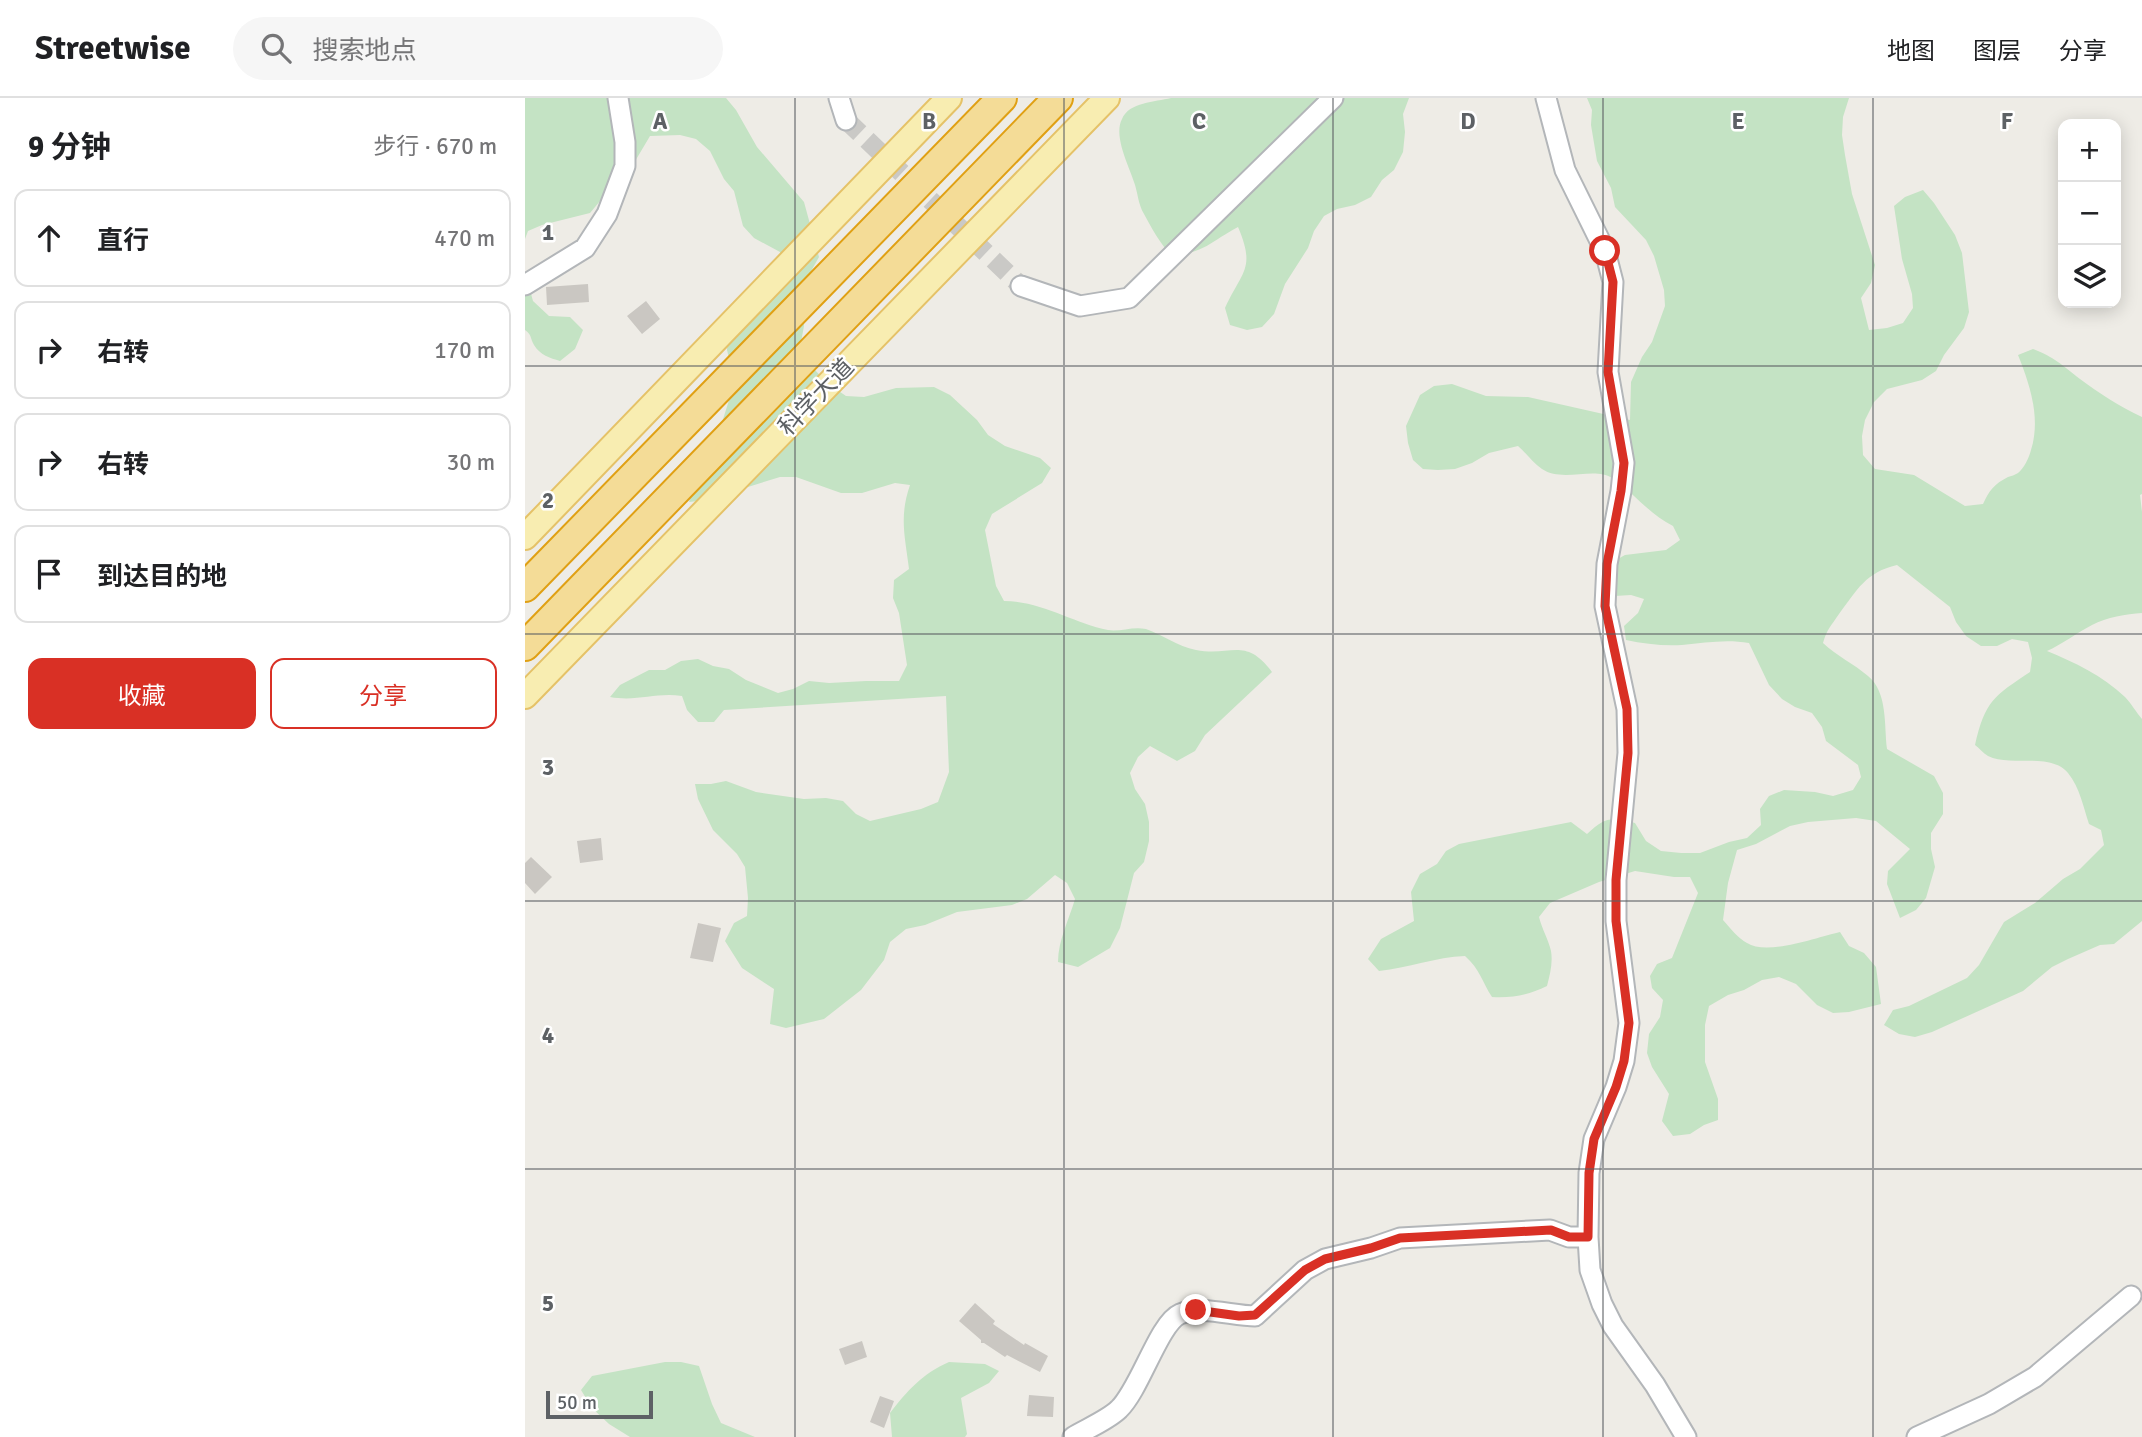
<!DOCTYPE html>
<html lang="zh">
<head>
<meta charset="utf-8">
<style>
	:root { --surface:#fff; --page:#f6f6f6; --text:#202124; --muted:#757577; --line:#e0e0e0; --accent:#d93025 }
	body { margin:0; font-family:Signika,"Noto Sans SC",sans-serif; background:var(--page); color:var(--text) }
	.controls { position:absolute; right:21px; top:21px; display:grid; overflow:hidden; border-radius:14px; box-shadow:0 4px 18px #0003 }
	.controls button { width:63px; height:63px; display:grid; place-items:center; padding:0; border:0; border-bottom:2px solid var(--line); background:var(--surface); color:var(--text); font:35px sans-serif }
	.scale { position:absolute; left:21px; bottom:18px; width:107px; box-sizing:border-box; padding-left:7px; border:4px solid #5d6165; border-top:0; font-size:19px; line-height:24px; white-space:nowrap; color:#5d6165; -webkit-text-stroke:5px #fff; paint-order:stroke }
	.stop { position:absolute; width:21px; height:21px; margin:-16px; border:5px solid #d93025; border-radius:50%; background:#fff }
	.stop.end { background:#d93025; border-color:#fff; box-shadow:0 2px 7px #0008 }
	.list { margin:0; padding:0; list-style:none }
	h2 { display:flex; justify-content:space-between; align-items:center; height:91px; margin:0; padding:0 28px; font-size:30px }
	h2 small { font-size:23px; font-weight:400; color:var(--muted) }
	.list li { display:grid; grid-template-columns:46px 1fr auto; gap:21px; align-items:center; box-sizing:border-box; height:98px; margin:0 14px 14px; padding:0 14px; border:2px solid var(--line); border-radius:14px }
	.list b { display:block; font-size:26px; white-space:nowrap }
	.list em { font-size:23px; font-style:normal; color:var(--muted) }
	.actions { display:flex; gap:14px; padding:21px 28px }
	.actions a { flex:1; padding:16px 0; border:2px solid var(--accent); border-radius:14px; text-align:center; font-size:24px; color:var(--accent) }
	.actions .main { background:var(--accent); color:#fff }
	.icon { flex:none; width:38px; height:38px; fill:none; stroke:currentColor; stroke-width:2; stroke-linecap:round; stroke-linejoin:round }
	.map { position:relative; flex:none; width:1617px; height:1339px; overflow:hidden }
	header { display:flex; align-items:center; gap:42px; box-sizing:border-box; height:98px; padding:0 35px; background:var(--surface); border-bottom:2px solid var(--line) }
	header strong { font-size:33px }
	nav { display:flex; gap:38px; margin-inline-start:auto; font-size:24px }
	.search { width:490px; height:63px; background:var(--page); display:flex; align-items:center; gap:18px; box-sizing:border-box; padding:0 24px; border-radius:38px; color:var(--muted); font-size:26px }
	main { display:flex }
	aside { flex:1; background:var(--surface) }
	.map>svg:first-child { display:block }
</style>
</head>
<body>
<header>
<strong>Streetwise</strong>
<div class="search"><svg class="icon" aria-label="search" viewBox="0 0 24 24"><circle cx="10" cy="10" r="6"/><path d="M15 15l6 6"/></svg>搜索地点</div>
<nav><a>地图</a><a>图层</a><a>分享</a></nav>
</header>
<main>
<aside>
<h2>9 分钟<small>步行 · 670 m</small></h2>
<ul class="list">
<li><svg class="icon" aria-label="ahead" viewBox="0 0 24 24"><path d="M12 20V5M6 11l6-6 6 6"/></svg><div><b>直行</b></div><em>470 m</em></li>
<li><svg class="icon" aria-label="right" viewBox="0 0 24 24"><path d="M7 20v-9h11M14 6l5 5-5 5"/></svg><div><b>右转</b></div><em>170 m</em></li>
<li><svg class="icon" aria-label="right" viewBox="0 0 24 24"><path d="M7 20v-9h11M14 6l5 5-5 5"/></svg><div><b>右转</b></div><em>30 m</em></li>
<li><svg class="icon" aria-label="arrive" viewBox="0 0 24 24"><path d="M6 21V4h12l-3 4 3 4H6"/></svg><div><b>到达目的地</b></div></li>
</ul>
<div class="actions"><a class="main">收藏</a><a>分享</a></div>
</aside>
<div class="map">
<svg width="1617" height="1339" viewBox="0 0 1617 1339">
	<rect width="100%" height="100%" fill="#eeece6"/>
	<path fill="#c4e3c4" d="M0 0H201L211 12 232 49 279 104 294 159 276 191 279 228 276 244 279 260 302 285 321 298 339 299 371 290 409 289 425 297 452 322 463 337 480 348 515 360 526 370 517 385 467 416 460 432 471 488 479 503C516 503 548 525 583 532 595 534 608 528 621 531 638 537 652 548 671 552 706 559 720 538 747 574L680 637 670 653 652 663 625 648 613 659 605 675 610 691 620 706 624 724V743L619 764 609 775 595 830 585 850 553 869 533 864C533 842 544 822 550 801L542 785 530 777 502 801 487 807 432 814 400 827 381 831 365 844 359 862 336 892 299 921 261 930 245 926 249 891 217 870 200 843 209 825 222 818 223 800 220 769 212 756 188 732 173 701 170 686H186L201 683 231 694 279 701 301 700 318 703 331 716 345 723 396 711 413 704 424 674 421 598 199 612 189 624H173L162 612 157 598C131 594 112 604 85 599L95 587 124 572H140L156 563 173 561 188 568 204 571 221 582 253 595 268 591 284 583 304 585 341 583H374L382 567 374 515 368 500 369 482 384 471C380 438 374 419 385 387L370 385 337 395H316L271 379H255L181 402 164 404 168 389 194 334 205 299 209 281 202 252 203 234 256 168 255 154 229 140 218 128 209 93 199 81 185 53 171 41 155 37 125 38 90 97 75 103 65 115 17 127 3 133 0 141Z
		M646 0H884L878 16 880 34 878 54 869 72 857 82 846 99 830 107 812 111 799 118 789 133 783 150 760 186 749 216 737 229 722 232 705 227 700 210C717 173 731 171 713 129 688 142 677 157 646 157 635 145 627 131 619 116 613 106 613 95 609 84 604 68 588 38 597 21 604 4 630 4 646 0Z
		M1062 0H1324L1318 19 1317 37 1320 57 1327 96 1350 167 1346 185 1336 200 1344 232 1362 230 1378 225 1388 210 1387 196 1377 161 1369 108 1380 99 1398 92 1409 105 1430 137 1437 155 1444 214 1439 230 1419 257 1411 273 1397 282 1362 291 1349 304 1340 322 1337 338 1338 357 1350 371 1389 377 1440 408 1458 406C1464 393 1469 386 1483 379 1486 378 1490 377 1493 375 1499 370 1504 360 1506 352 1516 320 1505 287 1493 257L1508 251C1529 259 1537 267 1555 281 1574 295 1595 309 1617 319V396L1615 397 1617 414V515C1601 516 1582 519 1567 527 1551 535 1538 546 1522 553 1549 564 1578 578 1600 599 1606 605 1611 614 1617 621V823L1589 846 1575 847 1543 861 1527 869 1498 893 1407 934 1390 939 1374 936 1359 927 1368 912 1384 908 1442 880 1454 867 1479 824 1510 805 1538 781 1555 771 1579 747 1576 732 1564 726C1558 708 1555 690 1543 675 1526 654 1485 669 1463 658 1458 655 1454 650 1450 647 1460 603 1469 598 1505 574L1507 560 1503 544 1487 541 1472 548H1456L1441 538 1431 524 1425 509 1372 467C1341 474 1332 492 1314 516 1306 528 1302 531 1298 545 1312 558 1329 566 1343 578 1363 594 1359 628 1362 651L1409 678 1418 695V716L1406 735V751L1410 769 1401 800 1391 812 1375 820 1362 786 1363 773 1385 751 1351 723 1331 720 1283 724 1265 728 1231 746 1212 752 1203 785 1198 822C1205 830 1213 840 1222 845 1242 858 1293 839 1315 834L1324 848 1339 855 1351 869 1356 906 1324 914 1308 915 1292 907 1271 886 1254 879 1237 882 1219 892 1203 897 1184 908 1180 927V964L1193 1001V1022L1179 1027 1165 1036 1148 1038 1137 1023 1144 996 1127 969 1122 955 1124 936 1135 919 1138 902 1127 890 1125 878 1132 866 1147 860 1173 795 1165 779H1149L1110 773 1074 784 1025 805 1014 819C1017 831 1024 843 1026 853 1028 865 1025 876 1022 888 1003 897 988 900 967 899 957 884 955 871 940 858 911 859 883 870 854 873L843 861 856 841 889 823 886 794 895 776 912 766 921 753 934 746 1046 724 1062 736C1081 719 1085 719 1110 725L1121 743 1136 753 1156 755H1175L1204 744 1222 740 1236 727 1235 711 1244 698 1259 692 1290 694 1308 698 1328 692 1336 679 1333 667 1301 643 1297 629 1287 615 1270 609 1257 601 1244 587 1224 545C1200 541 1180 545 1157 547 1138 548 1119 546 1101 542L1099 528 1113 515 1119 501 1106 497 1090 498 1073 487 1071 473 1100 457 1141 452 1155 442 1148 428C1124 416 1109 395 1087 380 1069 368 1038 385 1017 371 1008 365 1001 355 993 348L964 355 947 365 930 371 913 372 898 371 888 362 883 345 881 328 895 297 909 288 927 286 961 298 1003 299 1105 322 1106 284 1117 259 1127 244 1140 208 1139 192 1129 158 1121 142 1090 109 1086 90 1072 63 1066 27 1067 12Z
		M0 174 8 203 24 218 45 219 58 232 50 251 35 263C25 260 15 257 9 247 5 240 7 237 0 232Z
		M140 1264H156L174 1268 187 1306 196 1325 230 1339H105L84 1326 67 1310 56 1292 67 1278Z
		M424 1264 460 1266 474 1273 464 1285 436 1300 442 1336 440 1339H367L365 1315C382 1293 398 1275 424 1264Z"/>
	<path fill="#cac7c2" d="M63 186 64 204 22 207 21 189Z
		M121 203 135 221 117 236 102 218Z
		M76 740 78 762 55 765 52 743Z
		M6 759 27 779 10 796 0 785V765Z
		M173 825 196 830 188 864 165 860Z
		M450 1205 470 1223 468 1226 499 1247 500 1245 523 1258 515 1274 482 1257 480 1259 459 1245H456V1242L434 1223Z
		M337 1243 342 1259 320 1267 314 1251Z
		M504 1297 529 1299 528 1319 502 1318Z
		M355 1298 369 1303 359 1330 345 1324Z"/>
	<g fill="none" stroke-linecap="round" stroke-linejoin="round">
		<path stroke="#cac9c6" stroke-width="19" stroke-dasharray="19 10" stroke-linecap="butt" d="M321 22 496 188"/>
		<defs>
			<path id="minor" d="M314 0 321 22
				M1021 0 1040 72 1080 153 1088 184 1083 274 1099 365 1096 393 1082 466 1080 508 1102 611 1103 655 1091 782V823L1104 925 1099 963 1091 989 1069 1041 1064 1075 1063 1139 1065 1172 1077 1206 1088 1228 1130 1287 1161 1339
				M0 187 60 150 82 116 100 68V44L93 0
				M496 188 555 208 604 200 808 0
				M548 1339C561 1331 583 1322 594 1311 615 1291 634 1225 655 1216 675 1207 708 1218 730 1218L780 1172 800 1161 846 1150 875 1140 1025 1132 1044 1139H1063
				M1392 1339 1464 1306 1510 1279 1606 1198"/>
			<path id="major" d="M0 439 424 0
				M0 598 582 0"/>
			<path id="highway" d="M0 489 477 0
				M0 548 533 0"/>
		</defs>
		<use href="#minor" stroke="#b3b6b9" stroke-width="23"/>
		<use href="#major" stroke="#e5c268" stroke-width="28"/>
		<use href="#highway" stroke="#e0a014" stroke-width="32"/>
		<use href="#minor" stroke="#fff" stroke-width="19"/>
		<use href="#major" stroke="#f8edb1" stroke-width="24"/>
		<use href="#highway" stroke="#f4dc97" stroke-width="28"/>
	</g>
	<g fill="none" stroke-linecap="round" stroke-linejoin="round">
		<path stroke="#d93025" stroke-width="9" d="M671 1212 714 1218 730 1217 780 1172 800 1161 846 1150 875 1140 1026 1132 1044 1139H1063L1064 1075 1069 1041 1091 989 1099 963 1104 925 1091 823V782L1103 655 1102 611 1080 508 1082 466 1096 393 1099 365 1083 274 1088 184 1080 153"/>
	</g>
	<path fill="none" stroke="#5d6165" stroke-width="2" stroke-opacity="0.55" d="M270 0V1339M539 0V1339M808 0V1339M1078 0V1339M1348 0V1339M0 268H1617M0 536H1617M0 803H1617M0 1071H1617"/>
	<g text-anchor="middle" stroke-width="5" stroke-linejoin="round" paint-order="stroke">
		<g font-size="24" fill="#5d6165" stroke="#fff">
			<text transform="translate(291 299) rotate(-46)" y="8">科学大道</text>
		</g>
	</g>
	<g font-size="23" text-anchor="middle" font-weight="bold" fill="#5d6165" stroke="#fff" stroke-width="5" stroke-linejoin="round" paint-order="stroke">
		<text x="135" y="31">A</text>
		<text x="404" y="31">B</text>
		<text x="674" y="31">C</text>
		<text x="943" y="31">D</text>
		<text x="1213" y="31">E</text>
		<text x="1482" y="31">F</text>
		<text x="23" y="142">1</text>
		<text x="23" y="410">2</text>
		<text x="23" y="677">3</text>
		<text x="23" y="945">4</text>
		<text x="23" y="1213">5</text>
	</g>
</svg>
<div class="controls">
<button>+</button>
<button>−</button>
<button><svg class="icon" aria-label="layers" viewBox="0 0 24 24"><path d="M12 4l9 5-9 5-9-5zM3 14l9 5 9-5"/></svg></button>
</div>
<div class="scale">50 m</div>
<div class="stop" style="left:1080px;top:153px"></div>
<div class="stop end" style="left:671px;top:1212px"></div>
</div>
</main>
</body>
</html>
